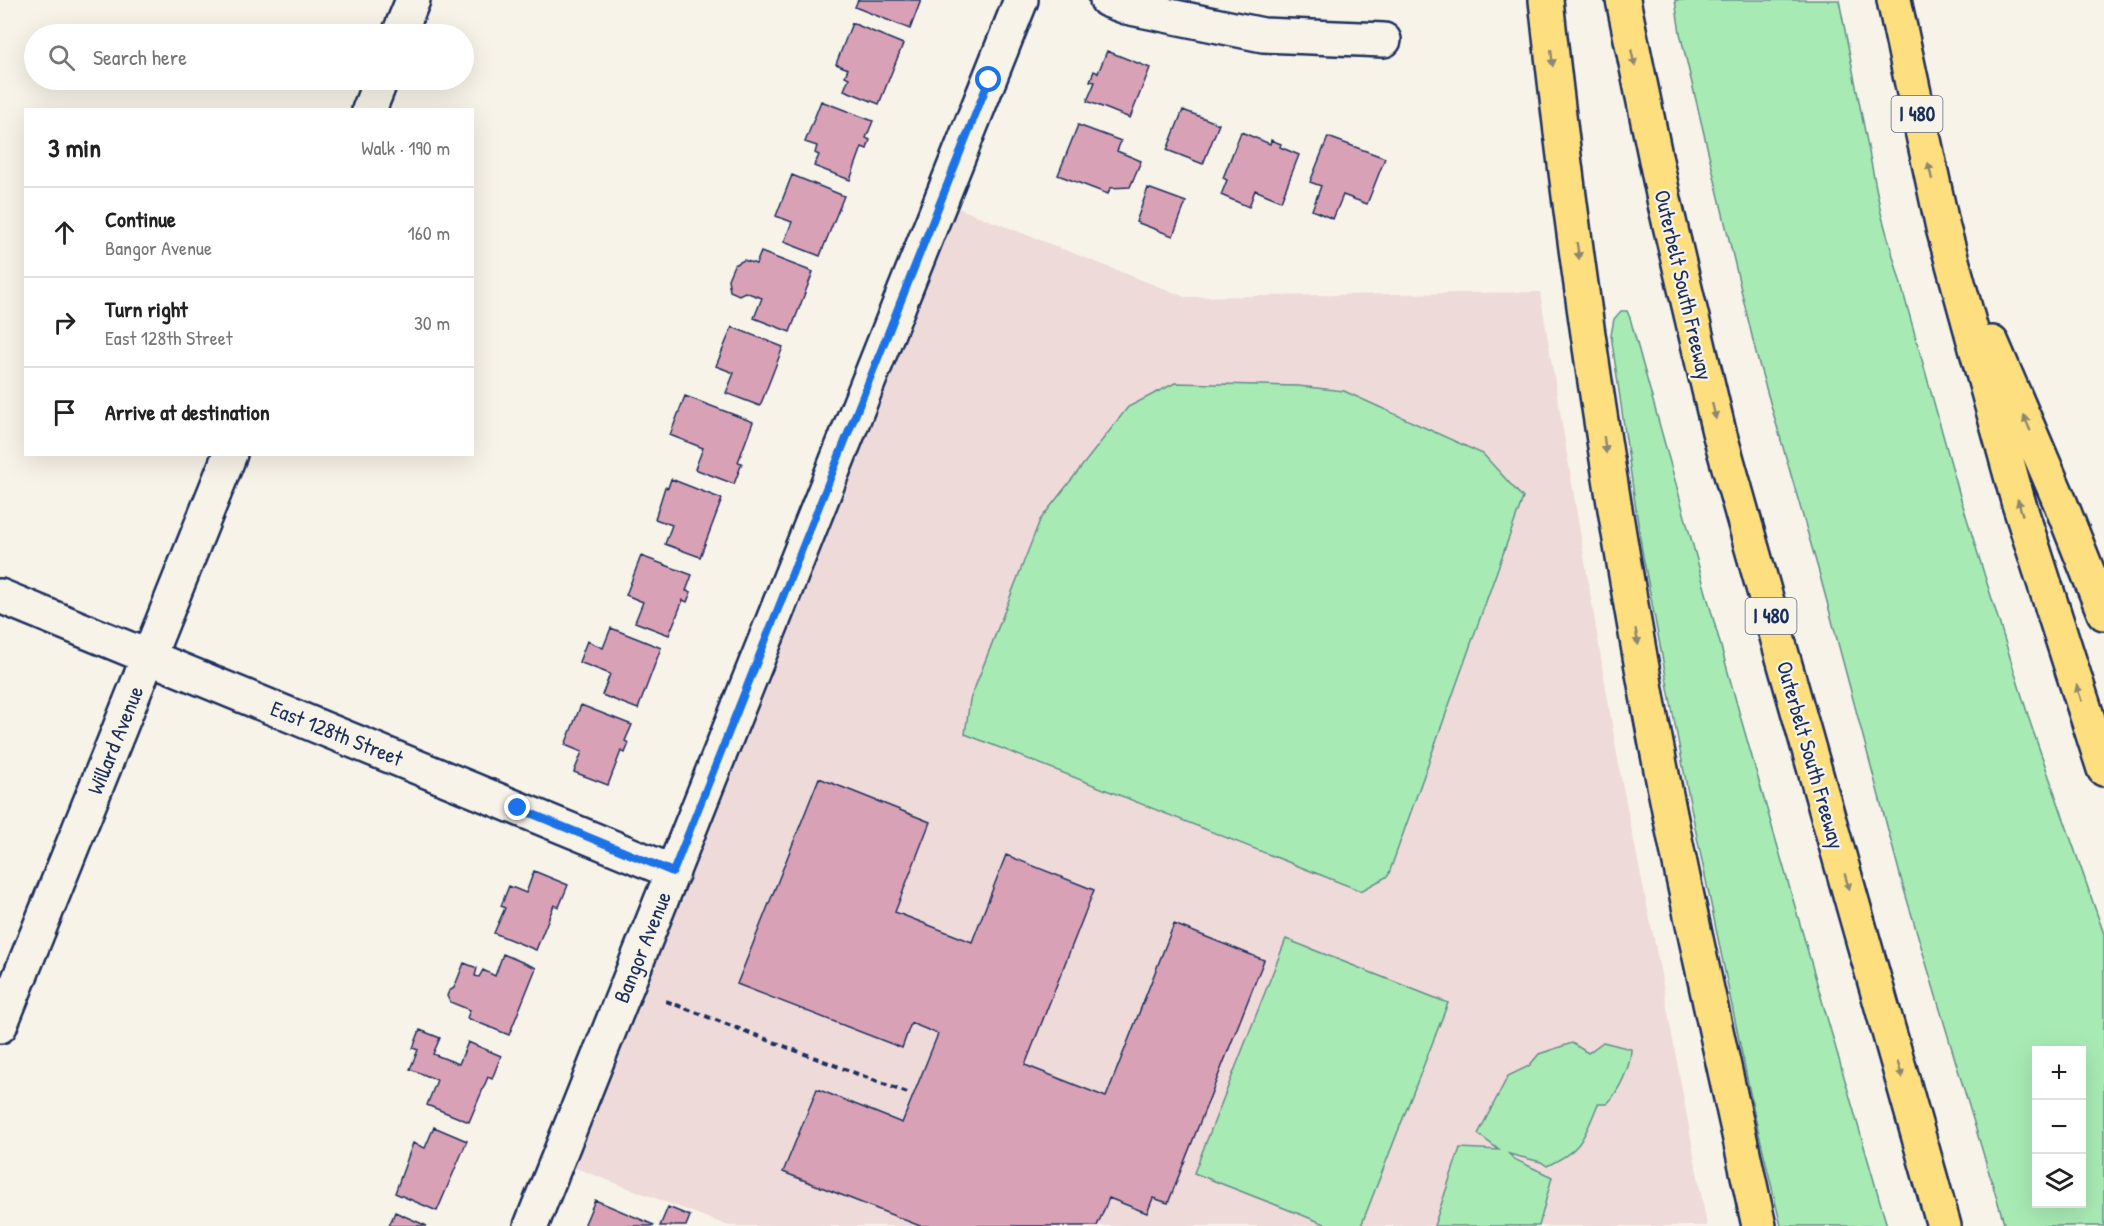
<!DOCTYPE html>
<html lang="en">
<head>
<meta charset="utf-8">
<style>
	:root { --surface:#fff; --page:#f6f6f6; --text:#222; --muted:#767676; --line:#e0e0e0 }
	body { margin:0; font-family:"Patrick Hand",sans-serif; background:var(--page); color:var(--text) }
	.controls { position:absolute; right:18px; bottom:18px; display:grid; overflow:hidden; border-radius:0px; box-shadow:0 6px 24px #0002 }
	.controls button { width:54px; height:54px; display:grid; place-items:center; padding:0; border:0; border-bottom:2px solid var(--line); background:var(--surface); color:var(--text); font:30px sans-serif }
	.stop { position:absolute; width:18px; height:18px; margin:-14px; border:4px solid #1a73e8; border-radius:50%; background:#fff }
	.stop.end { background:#1a73e8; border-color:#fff; box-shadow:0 2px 6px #0008 }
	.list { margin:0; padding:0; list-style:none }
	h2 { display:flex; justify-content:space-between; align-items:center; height:78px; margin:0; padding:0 24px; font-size:26px }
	h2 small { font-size:20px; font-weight:400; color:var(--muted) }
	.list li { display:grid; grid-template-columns:39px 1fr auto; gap:18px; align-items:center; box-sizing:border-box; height:90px; padding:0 24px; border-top:2px solid var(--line) }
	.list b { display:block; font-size:22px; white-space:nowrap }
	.list p { margin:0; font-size:20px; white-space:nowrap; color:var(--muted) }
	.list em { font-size:20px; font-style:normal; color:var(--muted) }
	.icon { flex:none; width:33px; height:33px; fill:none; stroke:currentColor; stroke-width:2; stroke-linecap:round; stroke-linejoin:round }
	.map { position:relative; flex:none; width:2104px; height:1226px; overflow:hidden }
	.search { position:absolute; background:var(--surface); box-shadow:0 6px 24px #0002; left:24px; top:24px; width:450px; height:66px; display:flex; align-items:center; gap:15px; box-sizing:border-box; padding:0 21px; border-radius:33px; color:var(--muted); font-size:22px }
	.panel { position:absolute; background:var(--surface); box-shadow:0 6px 24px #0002; left:24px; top:108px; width:450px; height:348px; border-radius:0px }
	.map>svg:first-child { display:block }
</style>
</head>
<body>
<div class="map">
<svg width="2104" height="1226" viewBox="0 0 2104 1226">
	<rect width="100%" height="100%" fill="#f7f3e8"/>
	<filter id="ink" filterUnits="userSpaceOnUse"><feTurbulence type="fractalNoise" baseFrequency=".0167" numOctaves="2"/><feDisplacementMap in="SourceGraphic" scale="12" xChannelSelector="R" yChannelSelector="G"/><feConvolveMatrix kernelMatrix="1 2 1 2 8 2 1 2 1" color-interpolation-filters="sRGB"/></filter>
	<g filter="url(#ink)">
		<path fill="#eedad9" d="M940 201 1185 297 1540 292 1621 778 1659 964 1707 1226H729L557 1161Z"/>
		<path fill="#a8eab4" stroke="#628c89" stroke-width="1.5" fill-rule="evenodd" d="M1675 0H1839L1881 213 1960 496 2031 725 2104 934V1226H2005L1903 886 1819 572 1757 357 1680 33ZM2082 1050V1204H2036V1050Z
			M1621 311H1627L1630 318 1741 719 1887 1226H1781L1755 1117 1690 803 1642 551 1611 335 1614 319Z
			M1175 383 1298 386 1344 391 1483 454 1523 498 1388 876 1361 891 965 734 970 700 1040 520 1128 407Z
			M1286 939 1448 1003 1361 1226H1330L1194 1173Z
			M1603 1042 1631 1049C1631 1066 1619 1091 1607 1104H1598C1583 1139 1583 1149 1547 1166L1541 1162 1509 1154 1514 1159 1552 1177 1539 1226H1434L1460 1148 1499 1150 1478 1134 1508 1076 1529 1066 1539 1054 1572 1043 1588 1053Z"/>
		<path fill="#d8a1b6" stroke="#1b2f5e" stroke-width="1.5" d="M858 0H921L910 29 855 7Z
			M852 23 903 44 879 104 844 90 849 78 845 76 848 69 836 64Z
			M1107 51 1150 68 1130 118 1087 101 1095 82 1090 81 1094 71 1098 73Z
			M821 101 873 121 866 138 870 140 867 149 862 147 850 180 814 166 819 155 815 153 817 146 805 142Z
			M1183 110 1219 124 1203 164 1167 150Z
			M1078 125 1121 141 1117 151 1141 161 1130 187 1110 188 1108 194 1058 175Z
			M1241 132 1270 144 1271 140 1281 144 1280 147 1299 155 1281 201 1255 190 1249 207 1221 195 1227 180 1223 178Z
			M1328 137 1385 158 1367 204 1343 195 1333 219 1312 210 1321 186 1310 182Z
			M792 175 844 196 820 256 784 242 792 222 776 216Z
			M1148 188 1186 202 1173 236 1136 222Z
			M761 252 813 272 790 332 754 318 762 298 745 292 739 295 730 291 728 279 734 265 744 260 756 264Z
			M732 327 783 347 760 406 726 393 734 373 716 366Z
			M685 396 753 422 738 462 742 463 734 484 695 469 703 448 670 435Z
			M671 479 722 499 700 557 665 544 672 525 655 519 665 487 668 488Z
			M641 556 692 575 686 591 691 592 687 602 683 600 669 635 635 622 643 602 626 595Z
			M611 628 661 648 638 709 602 695 610 674 579 662 587 641 603 648Z
			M581 705 632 725 625 741 629 743 625 753 621 751 608 785 574 772 582 752 565 745Z
			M819 778 930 822 895 912 972 942 1006 855 1094 890 1025 1065 1106 1097 1174 924 1264 960 1168 1203 1153 1198 1147 1213 1109 1198 1097 1226H920L783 1172 817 1089 902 1123 938 1034 911 1023 902 1048 737 984Z
			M534 871 568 885 559 907 554 905 536 950 494 933 505 908 501 906 509 886 526 893Z
			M503 954 536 968 509 1035 467 1018 470 1010 450 1002 447 996 449 991 454 988 464 963 477 968 475 976 479 977 483 970 495 976Z
			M420 1030 440 1038 433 1054 459 1064 468 1042 501 1056 492 1079 488 1077 469 1122 427 1105 437 1080 410 1069 418 1050 413 1048Z
			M434 1127 467 1141 437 1211 395 1193 413 1143 425 1148Z
			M595 1200 654 1225 653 1226H584Z
			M668 1207 690 1216 686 1226H660Z
			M395 1212 427 1226H389Z"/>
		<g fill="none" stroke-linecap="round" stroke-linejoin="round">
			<defs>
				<path id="street" d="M1107 0 1126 7 1263 35 1384 40
					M399 34 413 0
					M369 110 381 80
					M0 596 673 872
					M0 1026 230 454
					M531 1226 1021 0"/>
				<path id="highway" d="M1546 0C1571 238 1607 476 1650 712 1682 884 1722 1055 1759 1226
					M1623 0 1665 204 1719 432 1944 1226
					M1894 0 1943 228 2018 501 2104 769
					M1992 343 2060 502 2104 613"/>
			</defs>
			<use href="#street" stroke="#1b2f5e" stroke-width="38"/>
			<use href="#highway" stroke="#1b2f5e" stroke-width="38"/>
			<path stroke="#1b2f5e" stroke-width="4" stroke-dasharray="6 4.5" stroke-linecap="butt" d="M666 1001 910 1094"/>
			<use href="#street" stroke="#f7f3e8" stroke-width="33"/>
			<use href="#highway" stroke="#fedf80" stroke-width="33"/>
		</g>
		<defs><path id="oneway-solid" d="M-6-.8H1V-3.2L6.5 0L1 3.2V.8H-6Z" transform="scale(1.5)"/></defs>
		<g fill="#8c876f">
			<use href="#oneway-solid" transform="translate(1552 58) rotate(84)"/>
			<use href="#oneway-solid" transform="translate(1633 58) rotate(78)"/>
			<use href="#oneway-solid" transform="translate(1930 171) rotate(-103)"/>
			<use href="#oneway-solid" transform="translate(1578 251) rotate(82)"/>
			<use href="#oneway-solid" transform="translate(1714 411) rotate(77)"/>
			<use href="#oneway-solid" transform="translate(2027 423) rotate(-113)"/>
			<use href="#oneway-solid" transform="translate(1605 445) rotate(82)"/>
			<use href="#oneway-solid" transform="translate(2020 507) rotate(-107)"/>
			<use href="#oneway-solid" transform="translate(1637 637) rotate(80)"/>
			<use href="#oneway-solid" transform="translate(2079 693) rotate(-108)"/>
			<use href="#oneway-solid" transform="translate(1847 882) rotate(74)"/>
			<use href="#oneway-solid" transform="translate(1900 1070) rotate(74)"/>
		</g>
	</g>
	<g fill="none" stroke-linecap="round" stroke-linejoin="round" filter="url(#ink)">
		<path stroke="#1a73e8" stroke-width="8" d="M518 808 673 872 989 80"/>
	</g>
	<g text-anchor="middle" stroke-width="4.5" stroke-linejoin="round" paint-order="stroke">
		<g fill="#f7f3e8" stroke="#5d6a87" stroke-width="1.5">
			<rect x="1891.5" y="96" width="51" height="36" rx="4.5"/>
			<rect x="1745.5" y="598" width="51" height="36" rx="4.5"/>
		</g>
		<g font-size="21" font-weight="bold" fill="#1b2f5e">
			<text x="1917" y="121">I 480</text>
			<text x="1771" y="623">I 480</text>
		</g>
		<g font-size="22" fill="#1b2f5e" stroke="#f7f3e8">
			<text transform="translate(1684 285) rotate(77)" y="8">Outerbelt South Freeway</text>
			<text transform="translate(337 733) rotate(22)" y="8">East 128th Street</text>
			<text transform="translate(115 740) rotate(-68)" y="8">Willard Avenue</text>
			<text transform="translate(1811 755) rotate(74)" y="8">Outerbelt South Freeway</text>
			<text transform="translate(642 947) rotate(-68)" y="8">Bangor Avenue</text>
		</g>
	</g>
</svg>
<div class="controls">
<button>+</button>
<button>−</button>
<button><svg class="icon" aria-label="layers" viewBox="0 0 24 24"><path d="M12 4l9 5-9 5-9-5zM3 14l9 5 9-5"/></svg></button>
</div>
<div class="stop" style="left:989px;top:80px"></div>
<div class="stop end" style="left:518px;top:808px"></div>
<div class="search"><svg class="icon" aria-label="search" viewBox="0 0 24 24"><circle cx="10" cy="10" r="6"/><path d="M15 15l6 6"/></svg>Search here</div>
<section class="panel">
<h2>3 min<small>Walk · 190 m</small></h2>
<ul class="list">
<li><svg class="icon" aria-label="ahead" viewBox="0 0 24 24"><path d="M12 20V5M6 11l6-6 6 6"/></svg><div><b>Continue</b><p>Bangor Avenue</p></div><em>160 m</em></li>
<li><svg class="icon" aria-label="right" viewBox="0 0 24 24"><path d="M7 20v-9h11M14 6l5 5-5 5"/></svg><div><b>Turn right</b><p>East 128th Street</p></div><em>30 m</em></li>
<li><svg class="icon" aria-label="arrive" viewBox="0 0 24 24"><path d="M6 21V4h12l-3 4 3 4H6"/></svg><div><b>Arrive at destination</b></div></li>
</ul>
</section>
</div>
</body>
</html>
